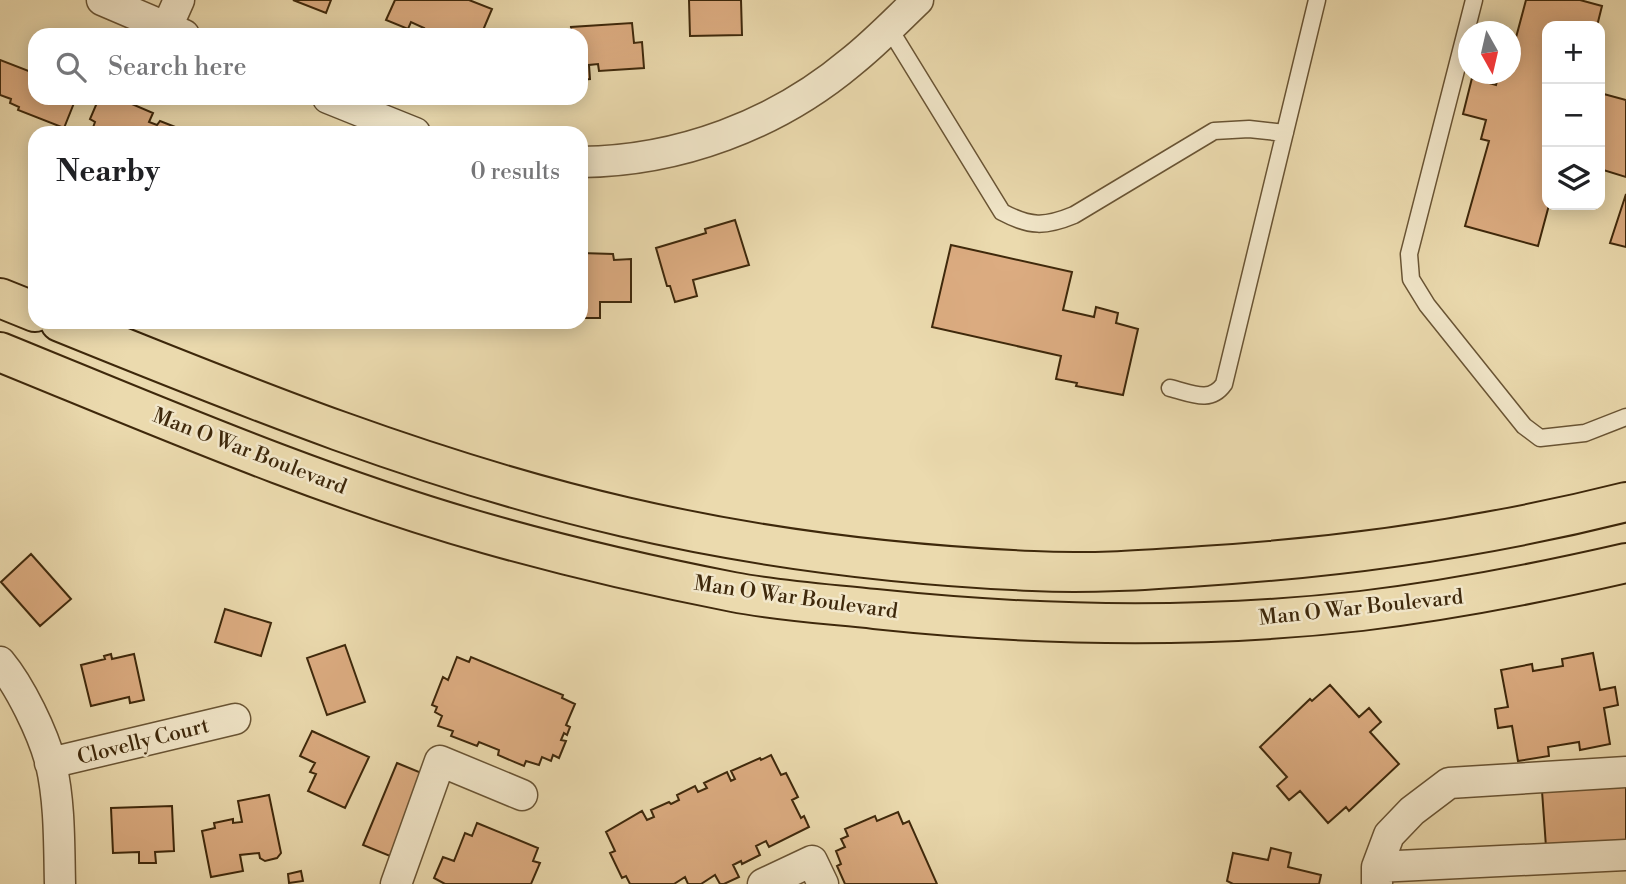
<!DOCTYPE html>
<html lang="en">
<head>
<meta charset="utf-8">
<style>
	:root { --surface:#fff; --page:#f6f6f6; --text:#202124; --muted:#757577; --line:#e0e0e0 }
	body { margin:0; font-family:"Libre Bodoni",serif; background:var(--page); color:var(--text) }
	.controls { position:absolute; right:21px; top:21px; display:grid; overflow:hidden; border-radius:14px; box-shadow:0 4px 18px #0003 }
	.controls button { width:63px; height:63px; display:grid; place-items:center; padding:0; border:0; border-bottom:2px solid var(--line); background:var(--surface); color:var(--text); font:35px sans-serif }
	.compass { position:absolute; left:1458px; top:21px; width:63px; height:63px; border-radius:50%; background:var(--surface); box-shadow:0 4px 18px #0003; rotate:172deg }
	.list { margin:0; padding:0; list-style:none }
	h2 { display:flex; justify-content:space-between; align-items:center; height:91px; margin:0; padding:0 28px; font-size:30px }
	h2 small { font-size:23px; font-weight:400; color:var(--muted) }
	.icon { flex:none; width:38px; height:38px; fill:none; stroke:currentColor; stroke-width:2; stroke-linecap:round; stroke-linejoin:round }
	.map { position:relative; flex:none; width:1626px; height:884px; overflow:hidden }
	.search { position:absolute; background:var(--surface); box-shadow:0 4px 18px #0003; left:28px; top:28px; width:560px; height:77px; display:flex; align-items:center; gap:18px; box-sizing:border-box; padding:0 24px; border-radius:21px; color:var(--muted); font-size:26px }
	.panel { position:absolute; background:var(--surface); box-shadow:0 4px 18px #0003; left:28px; top:126px; width:560px; height:203px; border-radius:21px }
	.map>svg:first-child { display:block }
</style>
</head>
<body>
<div class="map">
<svg width="1626" height="884" viewBox="0 0 1626 884">
	<rect width="100%" height="100%" fill="#ebdaae"/>
	<filter id="stains"><feTurbulence type="fractalNoise" baseFrequency=".00286" numOctaves="4"/><feColorMatrix values="0 0 0 0 .2 0 0 0 0 .09 0 0 0 0 .02 0 0 0 .5 -.17"/></filter>
	<radialGradient id="worn" r=".72"><stop offset=".6" stop-color="#630" stop-opacity="0"/><stop offset="1" stop-color="#630" stop-opacity=".3"/></radialGradient>
	<path fill="#dcac81" stroke="#3e280b" stroke-width="2" d="M293 0H331L326 13Z
		M395 0H469L492 9 481 35H429L422 32 424 28 411 22 408 29 386 20Z
		M689 0H741L742 35 690 36Z
		M1526 0H1580L1602 6 1597 26H1547L1549 205 1538 246 1465 226 1489 141 1481 139 1486 120 1463 114 1472 78 1496 85 1499 74H1510V60Z
		M632 23 634 43 642 42 644 68 599 71 598 64 589 65 590 79 581 80V35H572L571 27Z
		M0 60 31 72 35 61V98H76L64 128 18 110 19 107 10 103 11 99 0 95Z
		M1600 93 1626 100V177L1600 169Z
		M99 98H118L153 113 149 122 157 125 160 121 188 132 91 133 95 122 90 119Z
		M1626 194V247L1610 243Z
		M735 220 749 265 693 280 697 296 675 302 670 286H667L656 248 706 233 705 229Z
		M951 245 1072 272 1063 310 1094 317 1096 307 1118 313 1116 323 1138 329 1123 395 1076 386 1077 383 1056 379 1061 356 932 327Z
		M581 253 613 254 614 260 631 259V302H600V318H581Z
		M31 554 71 599 40 626 1 582Z
		M225 609 271 623 261 656 215 642Z
		M345 645 365 702 327 715 307 658Z
		M1593 653 1600 690 1615 687 1618 705 1604 708 1610 744 1580 750 1579 742 1548 747 1549 756 1518 761 1512 726 1498 728 1495 709 1508 707 1501 670 1532 664 1533 671 1563 666 1562 659Z
		M111 654 112 659 134 654 144 700 130 703 129 697 91 706 81 665 105 659 104 656Z
		M457 657 469 662 471 657 563 695 562 698 575 704 566 725 570 727 567 735 564 733 561 740 566 741 559 758 553 755 551 761 542 757 539 765 526 761 524 766 498 755 499 750 479 742 477 746 451 736 453 731 438 726 442 716 435 712 437 707 432 705 443 677 448 680Z
		M1330 685 1359 717 1369 708 1381 722 1370 732 1399 764 1349 811 1346 807 1328 823 1300 791 1289 800 1277 786 1287 777 1260 747 1310 699 1312 701Z
		M312 731 369 757 345 808 308 791 316 774 310 772 315 763 300 756Z
		M771 755 781 775 786 773 798 797 792 800 801 818 804 816 809 827 769 847 766 841 756 846 760 855 742 864 741 861 733 865 739 877 724 884H720L715 875 701 884H688L685 877 674 884H630L626 876 622 878 610 853 615 851 606 832 642 811 647 820 654 817 651 810 669 802 671 804 679 800 677 795 695 786 698 792 707 788 704 783 727 772 731 781 735 779 731 771 760 758 761 760Z
		M397 763 424 774 390 856 363 845Z
		M1626 785V841L1546 847 1542 791Z
		M269 795 281 853 277 858 265 861 260 858 259 853 240 855 243 871 211 877 202 831 215 828 214 823 233 819V823L242 822 238 801Z
		M172 806 174 851 155 852 156 863H139V852L113 853 111 808Z
		M898 812 903 824 909 821 937 884H845L837 866 841 864 836 851 845 847 841 839 848 836 845 829 875 816 877 821Z
		M477 823 538 848 533 861 540 863 531 884H445L434 878 443 857 454 861 465 833 472 836Z
		M1271 848 1291 853 1288 867 1321 875 1319 884H1233L1227 881 1233 853 1268 860Z
		M301 871 303 881 289 883 288 874Z"/>
	<g fill="none" stroke-linecap="round" stroke-linejoin="round">
		<defs>
			<path id="service" d="M1474 0 1409 254 1411 279 1427 305 1524 426 1540 438 1585 433 1626 417
				M889 28 1002 212C1030 227 1045 227 1074 215L1214 131 1249 129 1285 133
				M1170 388C1191 393 1210 404 1224 384L1317 0"/>
			<path id="minor" d="M102 0 184 35
				M167 27 179 0
				M328 98 415 133
				M581 162C679 161 776 125 851 62 875 43 896 21 918 0
				M0 662C20 686 43 733 51 764 60 803 59 845 60 884
				M50 763 235 719
				M1377 867 1626 855
				M396 884 440 761 522 795
				M763 884 812 861 823 884
				M1377 884V867L1389 835 1412 811 1449 783 1626 772"/>
			<path id="primary" d="M0 298 35 312
				M60 322C245 397 430 472 625 517 758 548 896 565 1033 571 1089 574 1147 570 1203 566 1346 557 1487 537 1626 502
				M0 352C160 417 321 487 488 534 569 557 651 576 733 592 780 601 828 604 875 609 1036 626 1200 629 1361 611 1451 600 1539 583 1626 563"/>
		</defs>
		<use href="#service" stroke="#695434" stroke-width="19"/>
		<use href="#minor" stroke="#695434" stroke-width="33"/>
		<use href="#primary" stroke="#3e280b" stroke-width="42"/>
		<use href="#service" stroke="#f2e7ca" stroke-width="16"/>
		<use href="#minor" stroke="#f2e7ca" stroke-width="30"/>
		<use href="#primary" stroke="#ebdaae" stroke-width="38"/>
	</g>
	<g text-anchor="middle" stroke-width="5" stroke-linejoin="round" paint-order="stroke">
		<g font-size="21" fill="#3e280b" stroke="#f2e7ca">
			<text transform="translate(250 451) rotate(21)" y="7">Man O War Boulevard</text>
			<text transform="translate(796 597) rotate(8)" y="7">Man O War Boulevard</text>
			<text transform="translate(1361 607) rotate(-6)" y="7">Man O War Boulevard</text>
			<text transform="translate(143 741) rotate(-14)" y="7">Clovelly Court</text>
		</g>
	</g>
	<rect width="100%" height="100%" filter="url(#stains)"/>
	<rect width="100%" height="100%" fill="url(#worn)"/>
</svg>
<div class="controls">
<button>+</button>
<button>−</button>
<button><svg class="icon" aria-label="layers" viewBox="0 0 24 24"><path d="M12 4l9 5-9 5-9-5zM3 14l9 5 9-5"/></svg></button>
</div>
<svg class="compass" viewBox="-18 -18 36 36"><path d="M0-13l5 13h-10z" fill="#e53935"/><path d="M0 13l5-13h-10z" fill="#757577"/></svg>
<div class="search"><svg class="icon" aria-label="search" viewBox="0 0 24 24"><circle cx="10" cy="10" r="6"/><path d="M15 15l6 6"/></svg>Search here</div>
<section class="panel">
<h2>Nearby<small>0 results</small></h2>
<ul class="list">
</ul>
</section>
</div>
</body>
</html>
